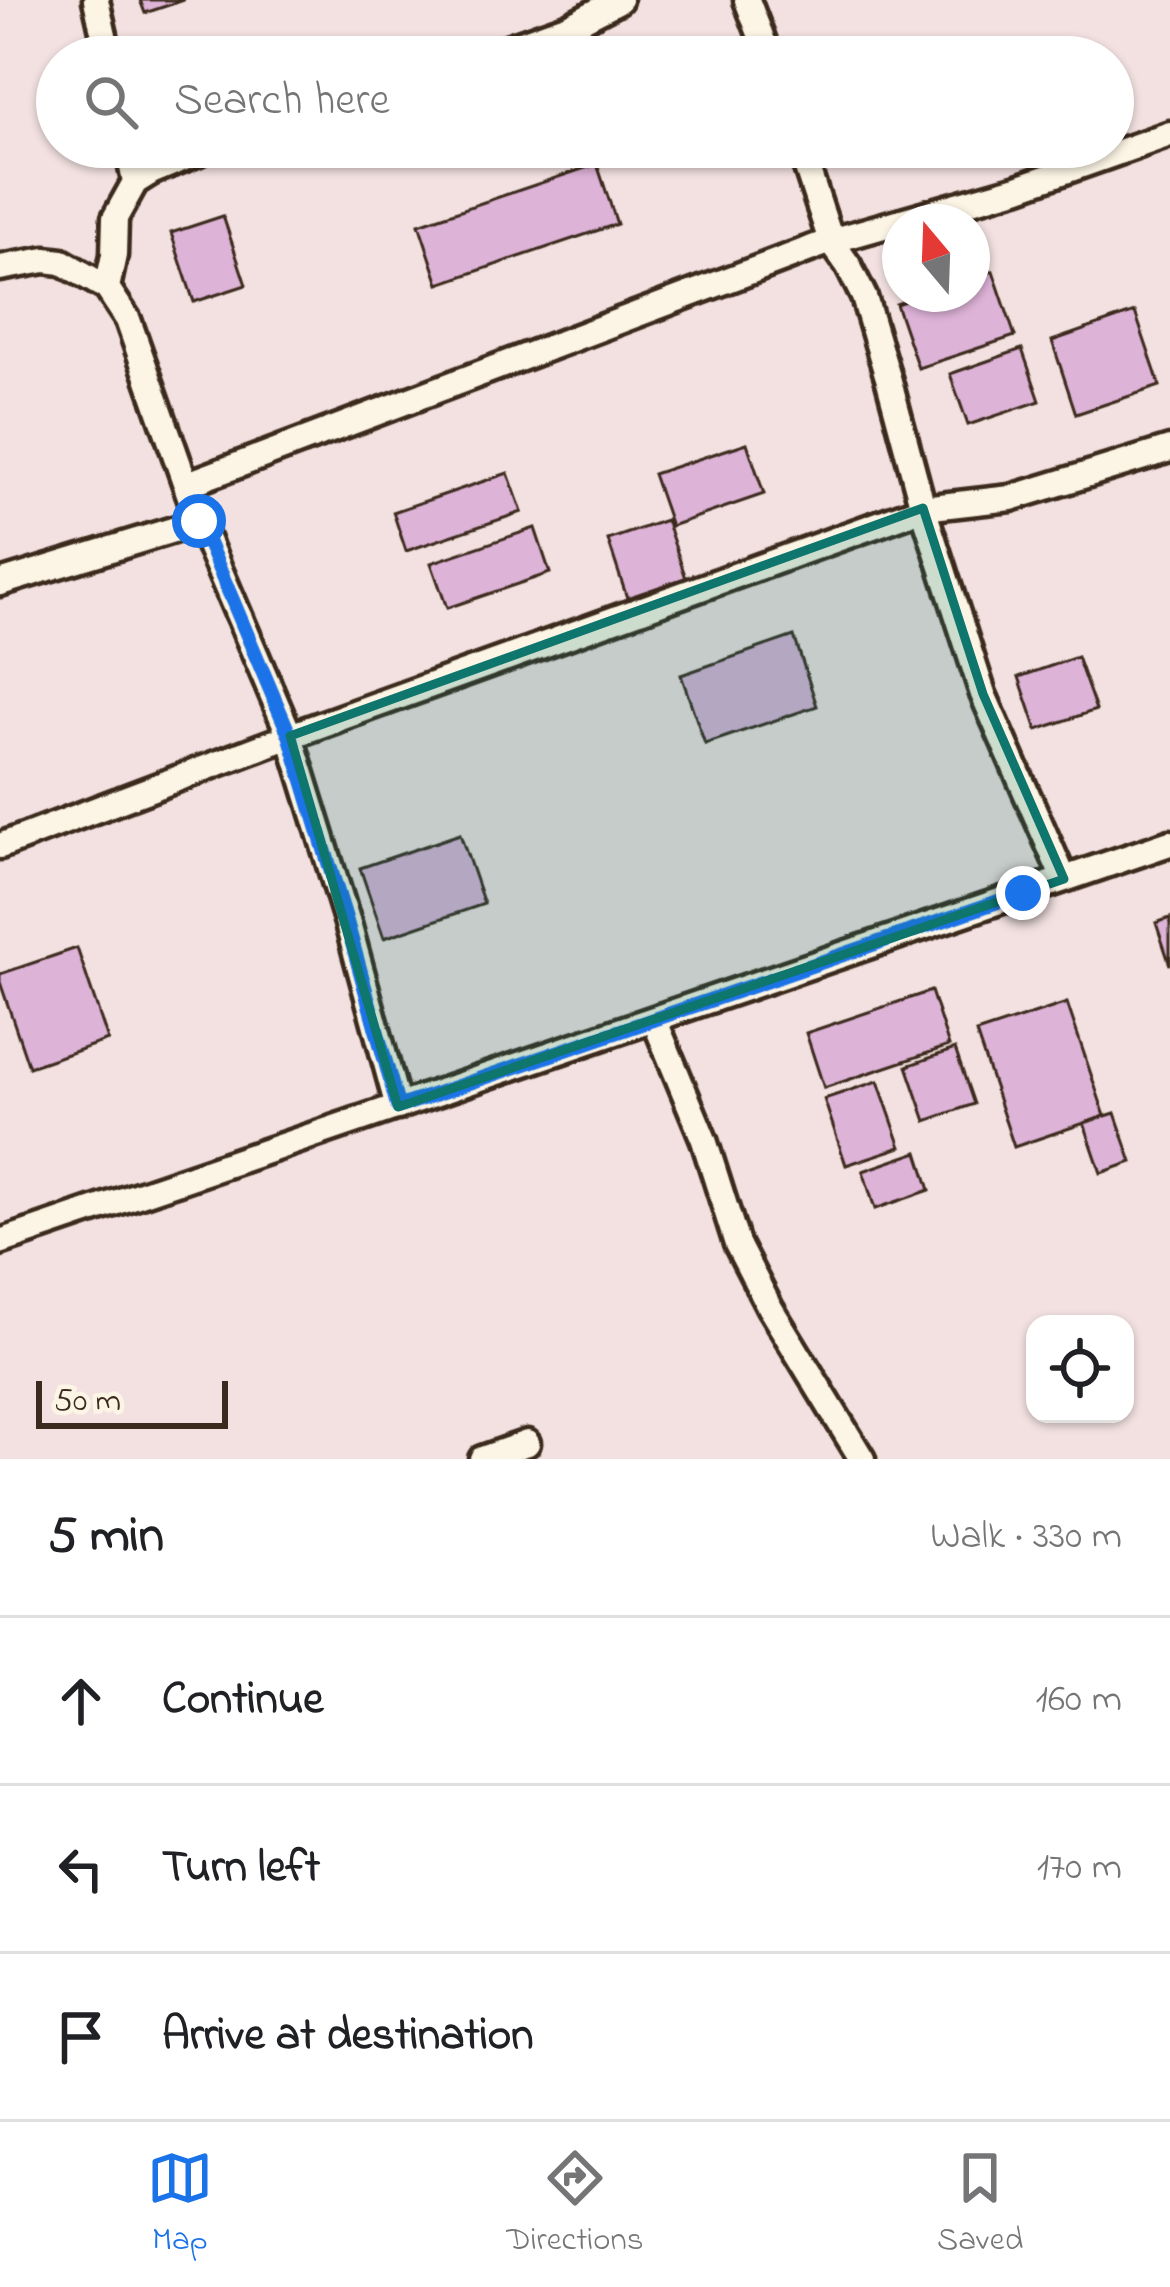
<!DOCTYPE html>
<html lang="en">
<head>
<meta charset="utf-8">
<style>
	:root { --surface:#fff; --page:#f2f2f2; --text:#202124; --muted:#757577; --line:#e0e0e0; --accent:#1a73e8 }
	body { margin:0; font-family:"Indie Flower",sans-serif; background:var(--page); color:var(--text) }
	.controls { position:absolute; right:36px; bottom:36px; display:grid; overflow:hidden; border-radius:24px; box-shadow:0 3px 9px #0004 }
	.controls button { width:108px; height:108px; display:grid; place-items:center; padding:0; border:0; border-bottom:3px solid var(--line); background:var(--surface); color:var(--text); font:60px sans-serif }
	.compass { position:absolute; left:882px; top:204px; width:108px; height:108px; border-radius:50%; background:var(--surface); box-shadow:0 3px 9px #0004; rotate:341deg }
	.scale { position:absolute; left:36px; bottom:30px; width:192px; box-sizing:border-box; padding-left:12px; border:6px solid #3b2a1e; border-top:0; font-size:33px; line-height:42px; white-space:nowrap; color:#3b2a1e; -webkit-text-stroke:9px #fcf5e5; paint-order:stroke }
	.stop { position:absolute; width:36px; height:36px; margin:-27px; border:9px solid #1a73e8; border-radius:50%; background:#fff }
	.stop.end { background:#1a73e8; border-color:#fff; box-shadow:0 3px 12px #0008 }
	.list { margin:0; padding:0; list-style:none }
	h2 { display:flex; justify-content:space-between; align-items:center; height:156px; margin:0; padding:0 48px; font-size:51px }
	h2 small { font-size:39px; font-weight:400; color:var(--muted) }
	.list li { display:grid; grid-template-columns:78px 1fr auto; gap:36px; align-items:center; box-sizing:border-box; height:168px; padding:0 48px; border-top:3px solid var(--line) }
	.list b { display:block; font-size:45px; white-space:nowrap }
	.list em { font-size:39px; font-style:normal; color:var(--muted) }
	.icon { flex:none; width:66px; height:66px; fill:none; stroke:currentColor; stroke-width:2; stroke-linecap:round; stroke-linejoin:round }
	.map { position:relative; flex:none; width:1170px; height:1459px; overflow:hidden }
	.search { position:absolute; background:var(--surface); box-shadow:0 3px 9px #0004; left:36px; right:36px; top:36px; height:132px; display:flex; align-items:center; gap:30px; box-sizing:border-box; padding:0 42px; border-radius:66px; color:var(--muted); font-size:45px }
	.sheet { height:660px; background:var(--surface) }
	nav { display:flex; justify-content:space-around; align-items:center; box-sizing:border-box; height:168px; border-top:3px solid var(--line); background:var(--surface); font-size:33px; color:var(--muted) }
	nav a { display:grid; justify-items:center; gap:6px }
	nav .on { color:var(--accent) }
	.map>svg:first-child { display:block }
</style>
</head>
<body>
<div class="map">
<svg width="1170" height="1459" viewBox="0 0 1170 1459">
	<rect width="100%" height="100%" fill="#f3e1e1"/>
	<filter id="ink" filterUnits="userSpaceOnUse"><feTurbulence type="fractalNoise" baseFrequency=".00833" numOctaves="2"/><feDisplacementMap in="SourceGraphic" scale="24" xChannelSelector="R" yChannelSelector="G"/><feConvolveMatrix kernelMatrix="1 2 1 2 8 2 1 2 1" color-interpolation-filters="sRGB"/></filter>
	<g filter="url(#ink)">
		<path fill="#deb3d8" stroke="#3b2a1e" stroke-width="3" d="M140 0H184L145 13Z
			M597 164 617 224 439 284 419 224Z
			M223 216 246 285 194 302 171 233Z
			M993 271 1015 336 918 368 896 304 925 294H972V278Z
			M1135 312 1160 386 1076 414 1052 341Z
			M1022 349 1040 401 968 425 950 374Z
			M747 443 764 494 671 526 653 474Z
			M508 473 522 512 406 551 393 512Z
			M666 520 686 578 627 598 608 540Z
			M535 528 550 573 447 608 431 563Z
			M794 636 817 706 705 744 681 675Z
			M1077 657 1096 710 1037 730 1019 677Z
			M460 834 484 904 384 938 360 868Z
			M1170 918V965L1156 923Z
			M77 948 108 1040 29 1067 0 982V974Z
			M931 991 949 1046 824 1088 806 1033Z
			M1067 1003 1105 1116 1014 1147 976 1033Z
			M955 1049 974 1104 926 1121 907 1066Z
			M878 1081 901 1147 846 1165 824 1099Z
			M1115 1113 1132 1162 1101 1173 1084 1123Z
			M918 1152 930 1190 875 1209 863 1171Z"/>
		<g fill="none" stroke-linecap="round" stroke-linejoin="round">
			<defs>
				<path id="street" d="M96 0 109 57
					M747 0 769 57
					M482 57 569 26 619 0
					M128 147 135 182
					M211 147 151 172 135 182 115 218 114 255 107 288 128 320 199 522 290 736 347 920 398 1107
					M800 147 831 241 848 265 864 297 889 381 923 508 983 694 1064 879
					M0 268 45 260 62 262 107 288
					M188 484 831 241 1017 188 1170 134
					M0 583 199 522
					M0 846 290 736 923 508 1011 498 1170 449
					M654 1019 704 1140 737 1244 770 1308 862 1459
					M0 1242 1170 843
					M482 1459 527 1443"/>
			</defs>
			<use href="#street" stroke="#3b2a1e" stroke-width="33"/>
			<use href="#street" stroke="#fcf5e5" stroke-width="24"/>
		</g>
	</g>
	<g fill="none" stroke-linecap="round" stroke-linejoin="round" filter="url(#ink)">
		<path stroke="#1a73e8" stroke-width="15" d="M199 521 290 736 346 920 398 1107 1023 893"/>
	</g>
	<path fill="#0f766e" fill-opacity="0.2" stroke="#0f766e" stroke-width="9" stroke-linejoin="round" d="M923 508 983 694 1064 879 398 1107 290 736Z"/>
</svg>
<div class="controls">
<button><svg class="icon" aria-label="locate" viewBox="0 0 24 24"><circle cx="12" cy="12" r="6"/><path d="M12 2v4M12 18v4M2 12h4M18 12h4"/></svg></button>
</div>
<svg class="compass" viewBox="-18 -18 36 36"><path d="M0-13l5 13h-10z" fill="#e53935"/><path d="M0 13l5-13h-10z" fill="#757577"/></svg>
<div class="scale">50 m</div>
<div class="stop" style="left:199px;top:521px"></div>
<div class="stop end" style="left:1023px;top:893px"></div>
<div class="search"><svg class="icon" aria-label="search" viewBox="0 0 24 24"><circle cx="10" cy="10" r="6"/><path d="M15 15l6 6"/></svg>Search here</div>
</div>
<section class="sheet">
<h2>5 min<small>Walk · 330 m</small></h2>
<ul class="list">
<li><svg class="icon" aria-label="ahead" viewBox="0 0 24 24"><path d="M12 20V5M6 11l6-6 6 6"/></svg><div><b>Continue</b></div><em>160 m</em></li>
<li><svg class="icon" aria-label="left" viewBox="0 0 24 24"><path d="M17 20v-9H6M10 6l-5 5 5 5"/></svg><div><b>Turn left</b></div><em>170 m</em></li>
<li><svg class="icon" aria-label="arrive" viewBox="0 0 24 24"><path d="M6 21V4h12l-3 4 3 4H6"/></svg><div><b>Arrive at destination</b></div></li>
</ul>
</section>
<nav>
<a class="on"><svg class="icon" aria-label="map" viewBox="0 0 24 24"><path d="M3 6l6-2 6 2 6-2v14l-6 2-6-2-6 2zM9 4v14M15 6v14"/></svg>Map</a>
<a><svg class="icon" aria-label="directions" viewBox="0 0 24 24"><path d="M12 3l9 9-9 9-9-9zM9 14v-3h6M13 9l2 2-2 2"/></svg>Directions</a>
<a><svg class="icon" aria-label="saved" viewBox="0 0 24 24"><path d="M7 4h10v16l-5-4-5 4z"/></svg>Saved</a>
</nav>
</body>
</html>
